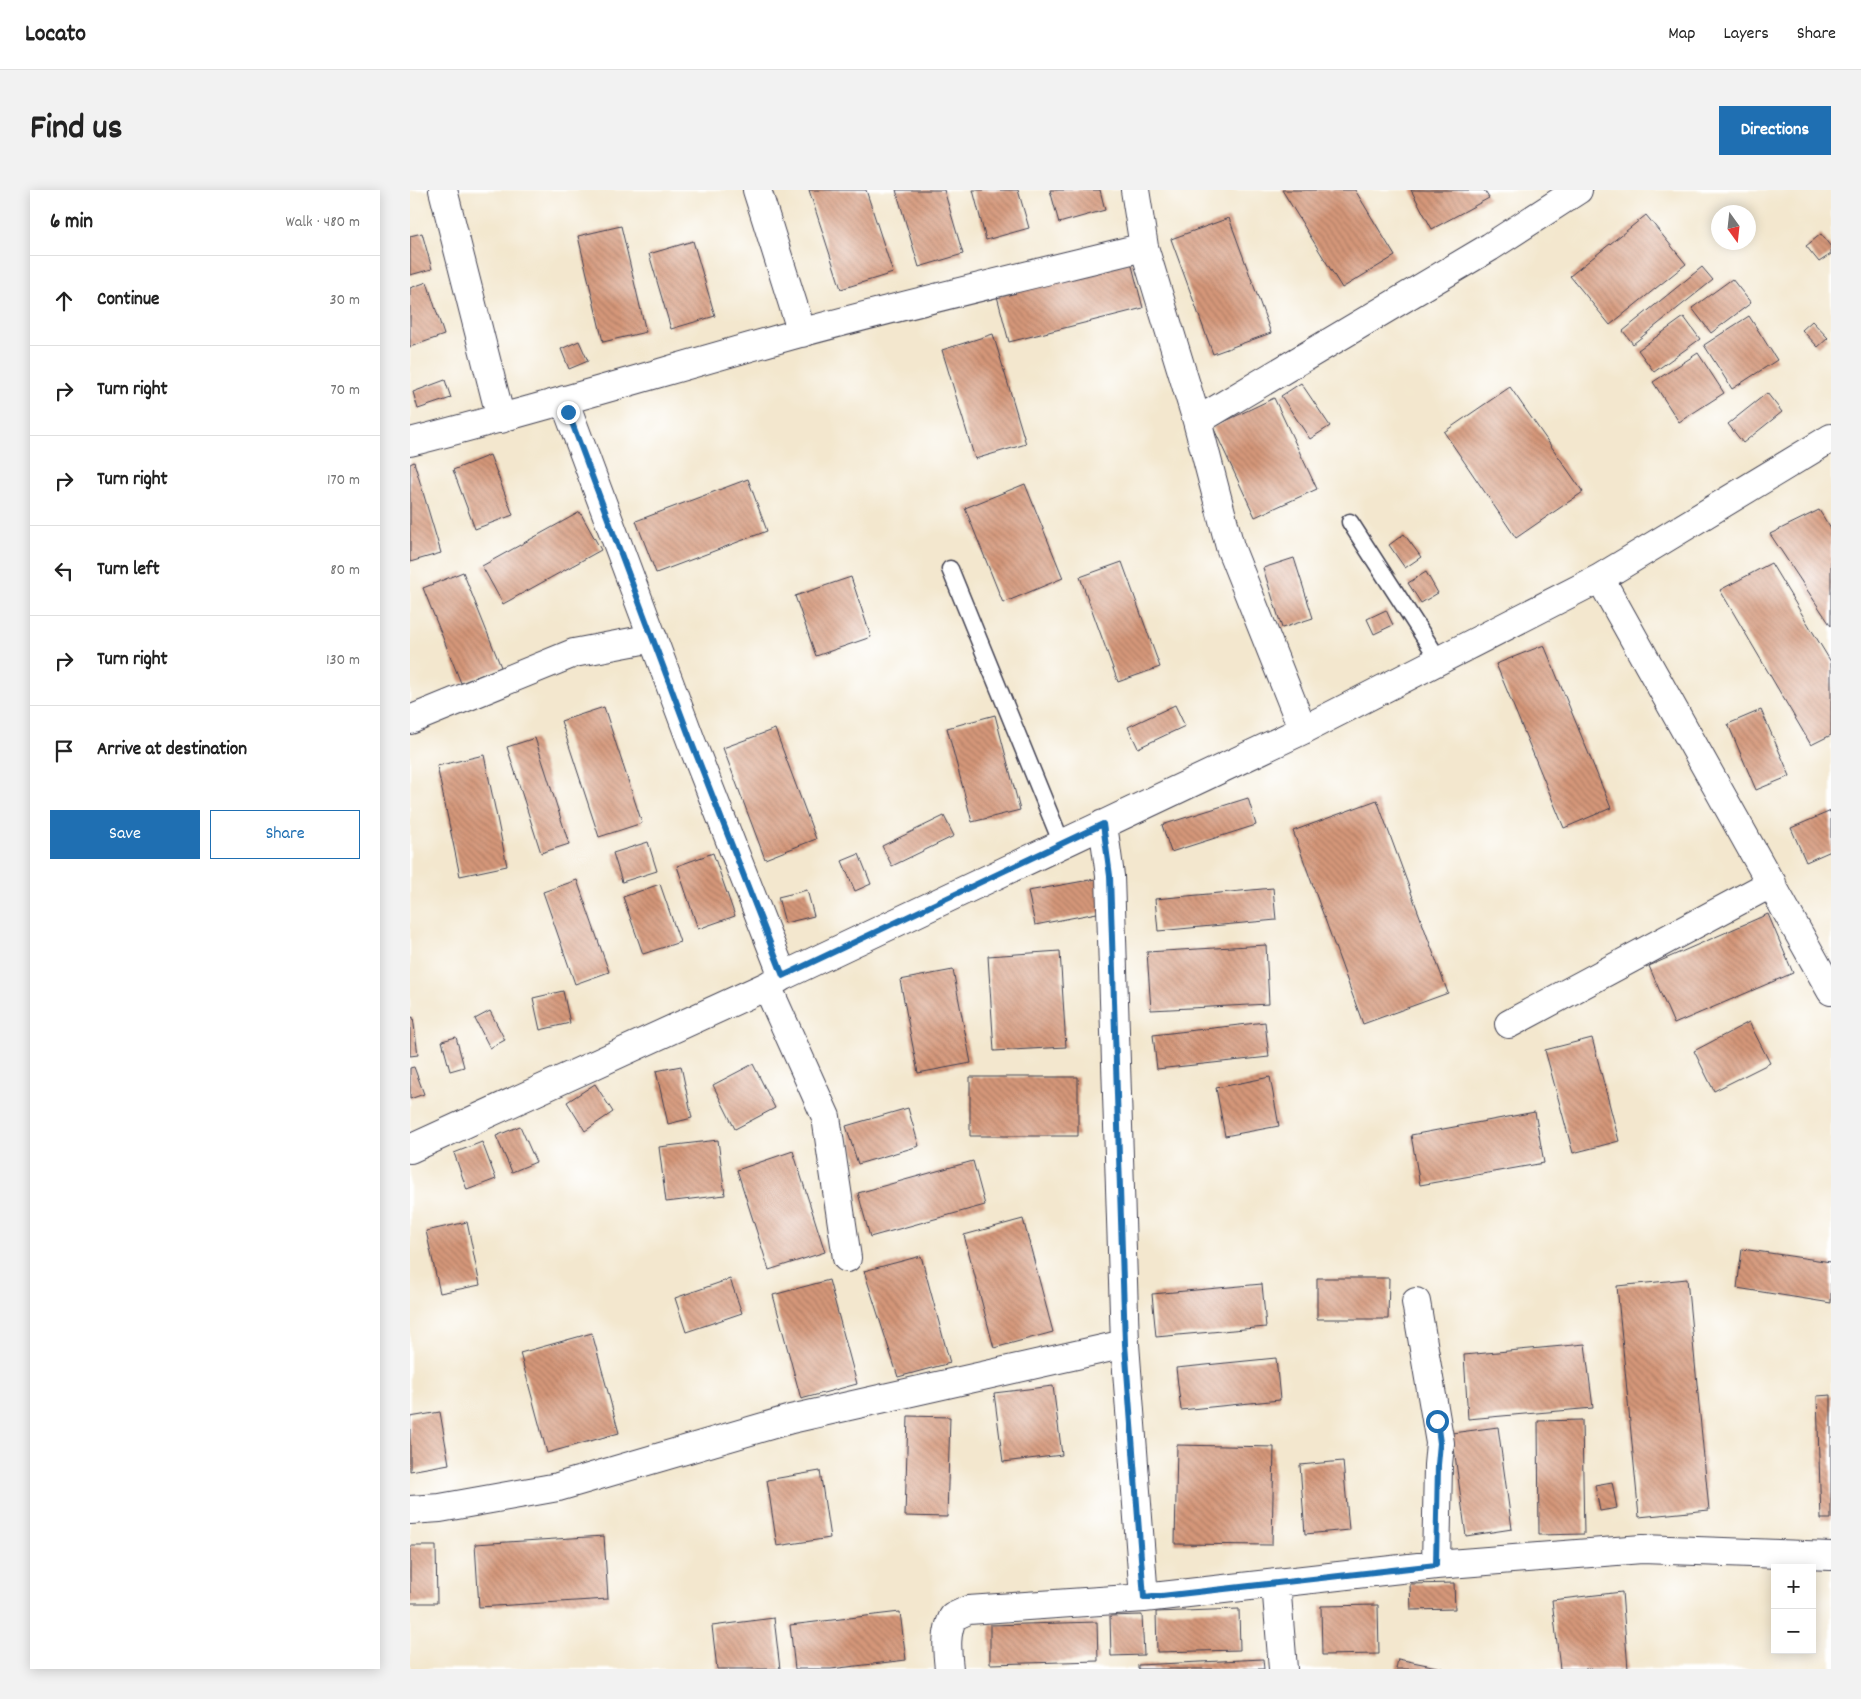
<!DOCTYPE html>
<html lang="en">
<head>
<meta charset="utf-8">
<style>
	:root { --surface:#fff; --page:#f2f2f2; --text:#222; --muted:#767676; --line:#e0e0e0; --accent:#1f6fb2 }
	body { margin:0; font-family:Dekko,sans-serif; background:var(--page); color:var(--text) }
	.controls { position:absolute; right:15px; bottom:15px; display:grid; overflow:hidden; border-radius:0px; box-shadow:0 2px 12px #0003 }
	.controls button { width:45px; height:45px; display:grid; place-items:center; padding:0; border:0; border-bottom:1px solid var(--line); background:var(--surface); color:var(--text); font:25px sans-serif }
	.compass { position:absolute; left:1301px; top:15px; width:45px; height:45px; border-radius:50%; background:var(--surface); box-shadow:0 2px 12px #0003; rotate:165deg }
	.stop { position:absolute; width:15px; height:15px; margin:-11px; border:4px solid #1f6fb2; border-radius:50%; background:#fff }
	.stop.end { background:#1f6fb2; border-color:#fff; box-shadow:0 1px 5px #0008 }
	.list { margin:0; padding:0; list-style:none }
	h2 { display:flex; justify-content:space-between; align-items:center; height:65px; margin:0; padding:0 20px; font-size:21px }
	h2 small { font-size:16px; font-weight:400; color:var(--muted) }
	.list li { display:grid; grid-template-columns:32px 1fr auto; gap:15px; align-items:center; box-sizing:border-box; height:90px; padding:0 20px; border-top:1px solid var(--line) }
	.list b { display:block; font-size:19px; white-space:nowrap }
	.list em { font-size:16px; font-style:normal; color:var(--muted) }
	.actions { display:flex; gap:10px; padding:15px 20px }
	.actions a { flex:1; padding:11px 0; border:1px solid var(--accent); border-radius:0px; text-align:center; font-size:18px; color:var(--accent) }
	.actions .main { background:var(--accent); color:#fff }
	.icon { flex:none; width:28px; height:28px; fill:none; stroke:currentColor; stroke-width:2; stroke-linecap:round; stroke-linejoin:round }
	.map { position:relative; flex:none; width:1421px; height:1479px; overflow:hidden; border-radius:0px }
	header { display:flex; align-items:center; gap:30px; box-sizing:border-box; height:70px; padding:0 25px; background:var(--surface); border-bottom:1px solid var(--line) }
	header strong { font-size:24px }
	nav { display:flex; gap:28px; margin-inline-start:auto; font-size:18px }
	.intro { display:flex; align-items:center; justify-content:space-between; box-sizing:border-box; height:120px; padding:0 30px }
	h1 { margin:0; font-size:35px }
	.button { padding:12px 22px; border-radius:0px; background:var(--accent); color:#fff; font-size:18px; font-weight:700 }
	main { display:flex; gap:30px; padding:0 30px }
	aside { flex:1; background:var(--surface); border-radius:0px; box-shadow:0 2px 12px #0003 }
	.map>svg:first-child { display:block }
</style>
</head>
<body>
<header>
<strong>Locato</strong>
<nav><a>Map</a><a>Layers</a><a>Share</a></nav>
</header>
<div class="intro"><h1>Find us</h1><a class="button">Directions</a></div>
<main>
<aside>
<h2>6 min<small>Walk · 480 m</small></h2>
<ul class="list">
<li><svg class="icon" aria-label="ahead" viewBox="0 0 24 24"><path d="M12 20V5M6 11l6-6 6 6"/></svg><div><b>Continue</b></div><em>30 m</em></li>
<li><svg class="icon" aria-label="right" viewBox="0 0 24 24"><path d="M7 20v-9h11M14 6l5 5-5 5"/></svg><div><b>Turn right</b></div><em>70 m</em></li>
<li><svg class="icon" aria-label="right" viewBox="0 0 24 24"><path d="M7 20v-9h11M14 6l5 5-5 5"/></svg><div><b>Turn right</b></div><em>170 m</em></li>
<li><svg class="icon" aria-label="left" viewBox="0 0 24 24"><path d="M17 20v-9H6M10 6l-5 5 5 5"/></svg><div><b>Turn left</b></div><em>80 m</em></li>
<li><svg class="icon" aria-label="right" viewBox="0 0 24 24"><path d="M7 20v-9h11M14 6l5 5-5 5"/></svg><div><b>Turn right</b></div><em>130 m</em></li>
<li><svg class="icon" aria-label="arrive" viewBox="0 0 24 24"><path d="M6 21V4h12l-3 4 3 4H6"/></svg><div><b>Arrive at destination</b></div></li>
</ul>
<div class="actions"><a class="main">Save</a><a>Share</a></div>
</aside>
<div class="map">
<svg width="1421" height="1479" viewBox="0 0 1421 1479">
	<defs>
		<pattern id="building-back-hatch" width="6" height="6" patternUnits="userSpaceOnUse" patternTransform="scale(1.25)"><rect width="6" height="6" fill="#d59779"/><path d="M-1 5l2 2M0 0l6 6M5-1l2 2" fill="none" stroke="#ac7b64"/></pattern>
	</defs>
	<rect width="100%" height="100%" fill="#fff"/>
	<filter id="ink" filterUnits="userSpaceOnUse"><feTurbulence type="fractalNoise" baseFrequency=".02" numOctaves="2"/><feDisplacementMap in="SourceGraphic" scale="10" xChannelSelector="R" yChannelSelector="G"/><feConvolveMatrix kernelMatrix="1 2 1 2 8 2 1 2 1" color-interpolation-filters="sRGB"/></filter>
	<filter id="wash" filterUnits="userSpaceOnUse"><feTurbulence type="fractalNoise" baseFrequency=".0096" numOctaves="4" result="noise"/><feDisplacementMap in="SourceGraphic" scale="20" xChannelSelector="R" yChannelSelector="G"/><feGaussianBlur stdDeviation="1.12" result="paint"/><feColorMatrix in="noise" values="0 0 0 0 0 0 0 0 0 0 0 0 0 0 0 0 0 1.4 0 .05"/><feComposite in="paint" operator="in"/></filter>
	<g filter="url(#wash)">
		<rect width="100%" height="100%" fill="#f3e7ce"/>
		<g id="blocks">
			<path fill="url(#building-back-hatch)" d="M399 0H456L483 83 431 99Z
				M486 0H534L553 64 509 77Z
				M563 0H608L619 38 576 50Z
				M640 0H690L695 20 649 33Z
				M872 0H945L985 66 932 98Z
				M1001 0H1074L1079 8 1022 39Z
				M1236 25 1276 74 1200 135 1160 86Z
				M819 28 861 143 803 164 761 49Z
				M211 36 236 142 193 152 168 46Z
				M12 43 22 79 0 85V46Z
				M1411 44 1421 57V64L1409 72 1396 56Z
				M283 51 305 126 261 139 239 64Z
				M721 72 733 118 599 152 587 106Z
				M1292 77 1303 90 1223 154 1213 141Z
				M1322 89 1341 113 1301 143 1282 118Z
				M17 92 34 145 0 157V98Z
				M1339 126 1367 170 1322 199 1294 155Z
				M1274 127 1290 149 1244 182 1228 160Z
				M1402 131 1418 148 1408 157 1392 140Z
				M583 144 616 254 565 269 532 160Z
				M169 151 178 171 159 179 151 159Z
				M1288 163 1314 203 1269 232 1243 192Z
				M35 190 41 208 8 219 3 202Z
				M891 193 920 236 900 249 871 206Z
				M1100 197 1173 302 1106 348 1034 242Z
				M1357 203 1372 222 1333 253 1318 234Z
				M864 208 907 299 845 327 803 237Z
				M80 265 103 325 65 339 43 280Z
				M4 272 31 363 0 372V274Z
				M338 289 357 341 246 383 226 331Z
				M615 294 653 388 593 413 555 318Z
				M1409 320 1421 339V436L1360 344Z
				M170 322 191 360 93 414 72 376Z
				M994 344 1011 367 995 378 979 355Z
				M884 368 903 428 872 438 853 378Z
				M712 372 750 477 708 492 670 387Z
				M1361 373 1421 472V545L1401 555 1310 400Z
				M53 382 91 477 51 493 13 398Z
				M1016 382 1028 403 1011 413 998 393Z
				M441 387 461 447 406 466 385 406Z
				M976 420 983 435 964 444 957 429Z
				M1134 455 1201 618 1154 638 1086 474Z
				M765 515 775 536 728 558 718 537Z
				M194 517 232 633 189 647 151 531Z
				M1351 520 1380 586 1346 600 1318 534Z
				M585 525 610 620 562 632 537 538Z
				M365 539 406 649 355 669 313 558Z
				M125 548 159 654 131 663 97 557Z
				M74 565 97 676 50 686 27 576Z
				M838 608 846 635 761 662 752 635Z
				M967 610 1038 803 953 834 883 641Z
				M1421 621V661L1396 672 1381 638Z
				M534 626 544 646 482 676 472 656Z
				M238 652 247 681 212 692 203 663Z
				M303 663 325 726 288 739 267 676Z
				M449 664 461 694 445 701 432 671Z
				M691 688 697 721 625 735 618 701Z
				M167 690 199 782 165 794 133 702Z
				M250 694 270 752 233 764 213 707Z
				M863 698 866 730 748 741 745 709Z
				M397 700 404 726 375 733 368 707Z
				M1358 724 1383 783 1264 834 1239 776Z
				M856 755 859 814 741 820 737 762Z
				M650 761 656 857 584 861 578 766Z
				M543 780 561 873 508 883 490 790Z
				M153 801 160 833 130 840 123 808Z
				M80 821 95 850 80 858 65 829Z
				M3 827 8 865 0 866V828Z
				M855 832 859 867 747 879 743 845Z
				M1339 832 1360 873 1304 901 1284 861Z
				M46 847 54 877 40 881 32 851Z
				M1182 848 1209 951 1163 963 1135 860Z
				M343 874 365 918 325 939 303 895Z
				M271 876 282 928 258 934 246 881Z
				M4 877 14 904 0 909V878Z
				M560 887H668V946H560Z
				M860 887 869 936 815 946 806 898Z
				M185 894 203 922 175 941 157 912Z
				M498 918 509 956 448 974 436 936Z
				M1125 922 1134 973 1010 995 1001 945Z
				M110 936 126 972 102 982 86 946Z
				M308 950 315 1005 256 1012 249 957Z
				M72 952 86 989 57 1000 44 963Z
				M383 961 415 1062 359 1080 327 980Z
				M563 971 575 1015 460 1047 448 1003Z
				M613 1029 643 1142 584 1158 554 1045Z
				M57 1032 70 1095 30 1103 16 1041Z
				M1332 1059 1421 1072V1113L1327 1098Z
				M511 1066 540 1173 488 1187 454 1081Z
				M907 1088H979L978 1129H907Z
				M320 1089 332 1123 276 1142 265 1108Z
				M1277 1089 1299 1320 1229 1327 1207 1096Z
				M419 1090 447 1194 391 1209 363 1105Z
				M852 1094 856 1137 746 1147 742 1104Z
				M182 1143 209 1243 137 1263 110 1163Z
				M1175 1154 1183 1218 1058 1229 1054 1165Z
				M866 1168 870 1210 771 1220 766 1178Z
				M643 1196 652 1265 593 1272 584 1203Z
				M1421 1205V1329H1411L1407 1206Z
				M30 1222 39 1274 0 1281V1227Z
				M498 1226 540 1227 537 1327 495 1326Z
				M1172 1230 1174 1344 1129 1345 1128 1231Z
				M1088 1237 1102 1339 1056 1346 1042 1243Z
				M767 1255 864 1257 862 1355 765 1354Z
				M933 1271 939 1340 895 1344 890 1275Z
				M410 1281 420 1348 367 1356 357 1290Z
				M1202 1292 1207 1318 1190 1321 1185 1295Z
				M194 1346 198 1409 69 1417 65 1354Z
				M0 1356H26L27 1413H0Z
				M1044 1393 1045 1419 1001 1420 1000 1394Z
				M1212 1402 1218 1479H1150L1142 1410Z
				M968 1415 969 1464 912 1465 911 1416Z
				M829 1419 830 1460 747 1462 746 1422Z
				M490 1422 496 1470 421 1479H385L380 1435Z
				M732 1425 734 1465 701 1466 700 1426Z
				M364 1428 370 1479H307L302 1436Z
				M687 1432 688 1471 580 1474V1435Z
				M853 1469 854 1479H728V1475Z
				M988 1469 1032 1478V1479H986Z"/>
		</g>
	</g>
	<g filter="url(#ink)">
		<use href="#blocks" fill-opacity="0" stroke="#414051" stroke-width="1"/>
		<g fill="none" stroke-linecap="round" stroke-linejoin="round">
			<defs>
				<path id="lane" d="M940 332 1029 470
					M540 379 652 654"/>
				<path id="street" d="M33 0 91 229
					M347 0 392 143
					M725 0 734 57 787 231 820 357 893 540
					M154 210 281 551 373 786
					M787 231 1080 57 1168 0
					M0 252C131 219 260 179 390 143 504 112 620 85 734 57
					M1190 388 1421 801
					M0 530 164 463 243 448
					M693 634 700 686 715 1154 734 1408
					M357 796 416 927 437 1068
					M1099 834 1362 693
					M0 959 357 796 373 786 893 540 1190 388 1421 248
					M1006 1112 1030 1253 1028 1275 1026 1375
					M0 1320 30 1318 148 1297 381 1229 715 1154
					M866 1393 873 1479
					M539 1479C537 1460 535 1444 543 1427L558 1420 734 1408 1026 1375 1232 1359 1421 1366"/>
			</defs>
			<use href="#lane" stroke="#414051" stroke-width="19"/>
			<use href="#street" stroke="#414051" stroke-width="30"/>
			<use href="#lane" stroke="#fff" stroke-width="16"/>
			<use href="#street" stroke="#fff" stroke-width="28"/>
		</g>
	</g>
	<g fill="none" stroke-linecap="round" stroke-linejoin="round" filter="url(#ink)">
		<path stroke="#1f6fb2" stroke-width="6" d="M158 222 281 551 373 786 693 634 700 686 715 1154 734 1408 1026 1375 1028 1275 1030 1253 1027 1231"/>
	</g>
</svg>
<div class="controls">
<button>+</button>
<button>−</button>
</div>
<svg class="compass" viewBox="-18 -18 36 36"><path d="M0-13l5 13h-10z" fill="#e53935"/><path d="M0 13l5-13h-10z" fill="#767676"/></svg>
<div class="stop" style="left:1027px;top:1231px"></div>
<div class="stop end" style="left:158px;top:222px"></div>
</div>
</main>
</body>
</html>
